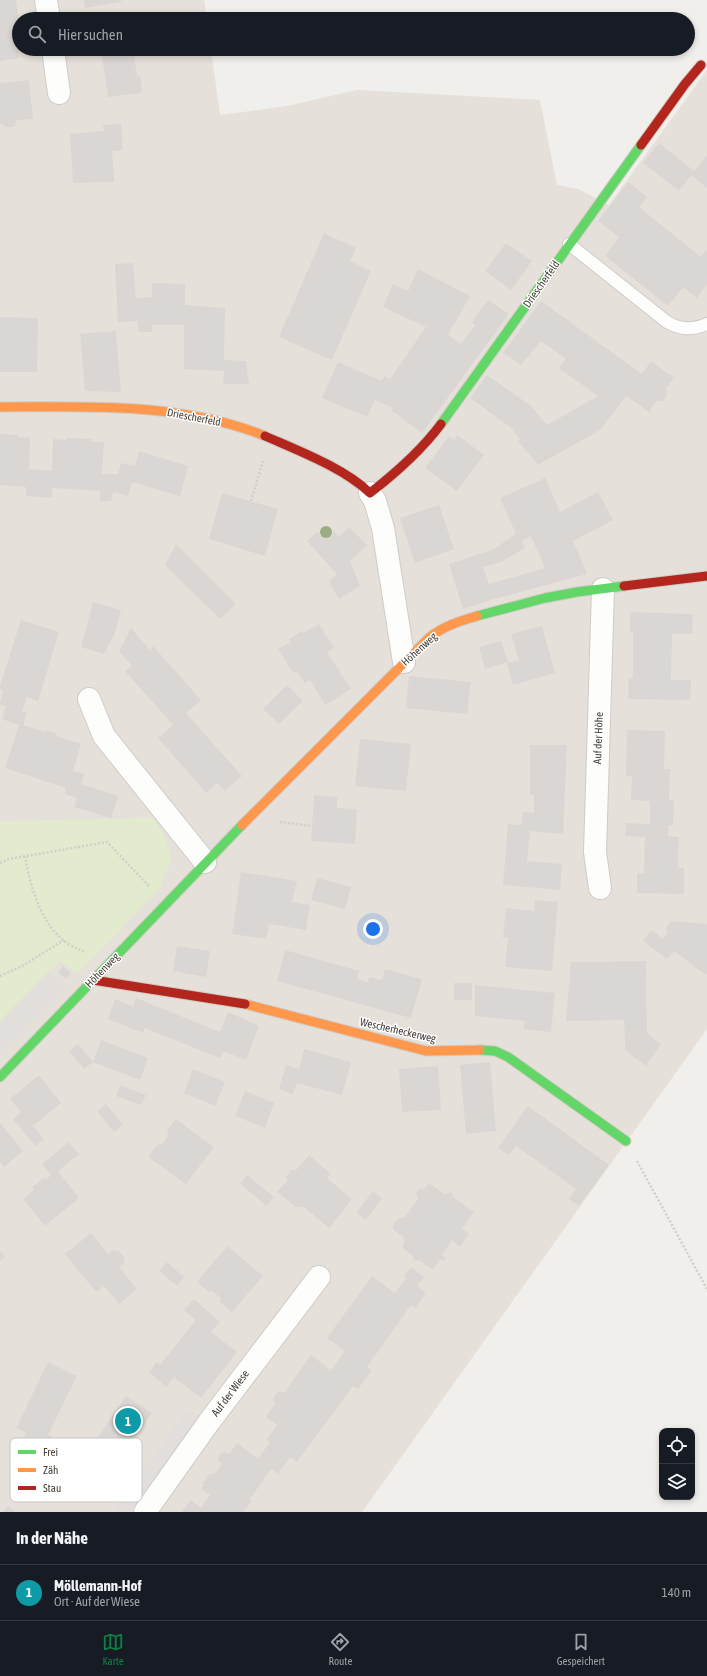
<!DOCTYPE html>
<html lang="de">
<head>
<meta charset="utf-8">
<style>
	:root { --surface:#171b24; --page:#242831; --text:#f1f3f6; --muted:#9ea1a6; --line:#363941; --accent:#0b8043 }
	body { margin:0; font-family:"Asap Condensed",sans-serif; background:var(--page); color:var(--text) }
	.controls { position:absolute; right:12px; bottom:12px; display:grid; overflow:hidden; border-radius:8px; box-shadow:0 2px 6px #0003 }
	.controls button { width:36px; height:36px; display:grid; place-items:center; padding:0; border:0; border-bottom:1px solid var(--line); background:var(--surface); color:var(--text); font:20px sans-serif }
	.you { position:absolute; left:373px; top:929px; width:14px; height:14px; margin:-10px; border:3px solid #fff; border-radius:50%; background:#1a73e8; box-shadow:0 0 0 6px #1a73e833 }
	.badge { display:grid; place-items:center; width:26px; height:26px; border-radius:50%; background:var(--accent); color:#fff; font-size:13px; font-weight:700 }
	.pin { position:absolute; translate:-50% -50%; border:2px solid #fff; box-shadow:0 1px 4px #0006 }
	.list { margin:0; padding:0; list-style:none }
	h2 { display:flex; justify-content:space-between; align-items:center; height:52px; margin:0; padding:0 16px; font-size:17px }
	h2 small { font-size:13px; font-weight:400; color:var(--muted) }
	.list li { display:grid; grid-template-columns:26px 1fr auto; gap:12px; align-items:center; box-sizing:border-box; height:56px; padding:0 16px; border-top:1px solid var(--line) }
	.list b { display:block; font-size:15px; white-space:nowrap }
	.list p { margin:0; font-size:13px; white-space:nowrap; color:var(--muted) }
	.list em { font-size:13px; font-style:normal; color:var(--muted) }
	.icon { flex:none; width:22px; height:22px; fill:none; stroke:currentColor; stroke-width:2; stroke-linecap:round; stroke-linejoin:round }
	.map { position:relative; flex:none; width:707px; height:1512px; overflow:hidden }
	.search { position:absolute; background:var(--surface); box-shadow:0 2px 6px #0003; left:12px; right:12px; top:12px; height:44px; display:flex; align-items:center; gap:10px; box-sizing:border-box; padding:0 14px; border-radius:22px; color:var(--muted); font-size:15px }
	.sheet { height:108px; background:var(--surface) }
	nav { display:flex; justify-content:space-around; align-items:center; box-sizing:border-box; height:56px; border-top:1px solid var(--line); background:var(--surface); font-size:11px; color:var(--muted) }
	nav a { display:grid; justify-items:center; gap:2px }
	nav .on { color:var(--accent) }
	.map>svg:first-child { display:block }
</style>
</head>
<body>
<div class="map">
<svg width="707" height="1512" viewBox="0 0 707 1512">
	<rect width="100%" height="100%" fill="#f1efec"/>
	<path fill="#e5e0da" d="M0 0H204L207 19H19V49H211L220 115 287 106 357 90 540 100 557 185 578 189 609 205 707 70V1029L362 1512H0Z"/>
	<path fill="#e2ebcd" d="M153 818 163 833 172 857 160 889 77 974 60 961 0 1022V821Z"/>
	<path fill="#e1dedc" d="M50 971 65 986 0 1053V1022Z
		M189 1409 200 1417 130 1512H113Z"/>
	<path fill="#dad6d3" fill-rule="evenodd" d="M0 0H16L19 19V43L17 44 19 58 0 61Z
		M84 0H121V2L85 8Z
		M133 49 137 76 140 75 142 93 108 97 101 50Z
		M29 80 33 119 17 120 14 127H6L0 123V83Z
		M121 124 123 150 112 151 114 182 73 183 70 134 104 131 103 125Z
		M659 143 694 171 707 155V188L691 175 679 191 643 163Z
		M628 182 647 197 639 207 701 257 707 249V284L697 298 683 287 668 306 605 256 619 237 598 221Z
		M324 233 356 248 350 261 371 271 332 360 279 337Z
		M506 243 532 261 511 290 485 271Z
		M133 263 136 298 152 297V283L185 284V305L225 308 224 360 246 361 249 384H223L224 371 184 369V325H152V332H138V321L118 322 115 264Z
		M418 269 470 296 448 335 461 344 475 325 472 322 488 300 509 314 422 433 391 410 393 408 375 400 367 417 322 398 338 362 382 381 384 376 390 379 426 327 383 307 393 284 408 291Z
		M541 301 642 374 651 361 674 378 666 388 667 395 663 401H656L649 412 626 396 600 430 538 465 518 441 520 439 509 426 470 398 487 375 531 406 547 425 598 396 559 368 566 359 541 341 521 365 503 353Z
		M0 317 38 318 37 372H0Z
		M116 331 121 392 85 391 80 334Z
		M0 434 18 435V437L30 438 29 469 52 471 53 439 66 440V438L92 439V442H104L102 474H118L121 463 135 466 139 451 188 466 180 496 132 482 128 496 113 492 111 501H100V491L52 488V498L26 496V487L0 485Z
		M457 435 484 455 457 491 425 468 449 436 454 440Z
		M545 478 560 512 598 492 613 520 573 541 587 574 494 599 463 609 449 564 494 549 516 534 500 498ZM531 536 545 568 489 584 483 567 501 562 525 548 522 541Z
		M222 493 278 509 265 556 209 539Z
		M439 505 454 549 415 563 400 518Z
		M349 527 367 545 350 561 360 586 339 599 329 582 337 574 307 541 318 531 325 539 334 531 339 537Z
		M176 544 236 604 220 619 165 565Z
		M93 602 121 610 115 633 104 654 81 647Z
		M630 612 693 614 692 634H672L671 680H691L690 700 628 699 629 678H633V632H630Z
		M21 620 59 632 38 701 27 697 22 711 27 713 23 725 45 732 46 730 56 734V736L81 744 73 771 84 774 81 784 118 796 111 818 74 807 77 798 65 794 66 788 5 768 19 725 2 719 6 706 0 704 3 690 0 689V686Z
		M319 624 334 648 327 652 351 689 325 705 310 680 305 683 297 671 293 673 278 649 291 642 289 639 302 631 303 633Z
		M542 626 555 673 513 685 507 663 519 660 511 634Z
		M131 628 150 650 153 646 201 700 186 713 242 776 225 791 217 783 206 793 158 738 173 725 125 671 132 666 119 651Z
		M501 641 508 662 485 669 479 647Z
		M409 676 471 682 467 714 406 708Z
		M287 685 303 701 279 724 263 709Z
		M627 730 665 731 664 769H670L669 800H674L673 825H669L668 836 679 837 678 868H684V894L637 893V873H644L645 837 625 836 626 823 650 824V801L631 800 632 776H626Z
		M360 739 411 744 406 791 355 786Z
		M530 745H567L563 834 530 831 527 861 562 864 560 890 503 885 508 824 521 825 523 812 534 813V795H530Z
		M314 795 337 797V808L357 809 355 844 311 841Z
		M241 872 297 881 292 902 310 905 306 930 269 924 266 939 232 934Z
		M317 878 351 887 345 909 311 900Z
		M535 900 558 902 552 971 505 967 508 938H503L506 908 534 911Z
		M671 921 707 924V973L706 975 674 951 667 959 643 941 651 930 663 939 668 932 666 928Z
		M177 946 210 951 206 977 173 971Z
		M285 950 359 971 357 979 368 982 369 977 382 980 385 969 422 979 411 1018 277 981Z
		M646 961 647 1033 661 1044 646 1066 625 1050 624 1020 566 1021 571 962Z
		M63 966 71 973 66 979 58 972Z
		M454 983H472V1000H454Z
		M475 985 555 993 551 1032 524 1029 525 1021 475 1016Z
		M136 998 220 1032 228 1012 259 1026 246 1060 223 1051 220 1058 145 1028 143 1033 108 1019 115 999 133 1007Z
		M101 1040 148 1058 140 1080 93 1062Z
		M78 1044 93 1062 84 1069 69 1051Z
		M304 1049 351 1062 342 1095 297 1083 293 1094 279 1089 286 1065 299 1069Z
		M490 1062 496 1131 466 1134 460 1065Z
		M438 1066 441 1110 402 1112 399 1069Z
		M193 1069 225 1082 215 1106 184 1093Z
		M39 1075 61 1103 33 1126 44 1139 35 1146 13 1119 21 1112 10 1099Z
		M120 1085 146 1095 141 1105 116 1096Z
		M245 1091 274 1103 265 1128 235 1116Z
		M106 1104 123 1125 114 1132 97 1111Z
		M528 1106 609 1165 579 1206 569 1199 576 1189 516 1146 509 1155 498 1148Z
		M176 1119 214 1147 186 1184 148 1157 157 1145 162 1144 168 1136 167 1131Z
		M0 1123 23 1151 4 1167 0 1162Z
		M69 1142 79 1154 58 1171 79 1198 45 1226 23 1199 34 1190 32 1187 44 1178 46 1180 51 1175 42 1164Z
		M309 1155 331 1174 327 1178 352 1199 329 1228 304 1207H296L277 1192 287 1181 286 1177 291 1170H296Z
		M247 1175 274 1197 267 1206 240 1184Z
		M429 1183 444 1194 452 1192 453 1197 474 1212 462 1229 469 1234 460 1247 452 1240 442 1255 446 1258 444 1261 440 1259 433 1270 419 1260 414 1261 413 1256 402 1247 404 1244 403 1236 393 1230V1225L398 1218H404L418 1199 416 1193 419 1189H424Z
		M373 1191 382 1198 366 1220 356 1213Z
		M91 1233 108 1254 113 1250 119 1251 124 1257V1263L119 1267 137 1289 119 1304 104 1286 96 1292 65 1254Z
		M227 1246 263 1276 232 1312 220 1302 221 1298 212 1291 209 1292 197 1282Z
		M0 1251 5 1257 0 1261Z
		M167 1262 184 1277 177 1286 159 1271Z
		M411 1267 424 1277 417 1286 426 1293 415 1308 411 1305 367 1367 372 1370 358 1389 353 1386 297 1462 290 1457 278 1474 271 1469 250 1499 252 1500 244 1512H182L191 1500 201 1508 210 1495 201 1489 204 1485 202 1484 209 1474 211 1475 213 1472 215 1474 222 1464 218 1460 220 1453 224 1452 229 1454 237 1443 258 1459 270 1442 266 1440 277 1425 266 1417 275 1404 273 1398 278 1392H285L311 1355 331 1370 345 1351 327 1338 372 1276 395 1293 406 1278 404 1276Z
		M194 1299 220 1322 211 1332 237 1352 201 1398 174 1377 166 1387 149 1372 157 1362 160 1365 196 1320 184 1310Z
		M48 1362 77 1376 48 1435 84 1458 126 1396 152 1413 101 1487 77 1471 68 1485 17 1452 26 1433 16 1428Z
		M8 1506 16 1512H3Z"/>
	<g fill="none" stroke-linecap="round" stroke-linejoin="round">
		<defs>
			<path id="lane" d="M569 244 667 322C681 330 692 330 707 324"/>
			<path id="street" d="M46 0 49 19
				M53 49 59 93
				M370 493 375 501 383 528 404 662
				M89 699 104 736 205 862
				M600 888 595 852 603 589
				M145 1512 209 1422 319 1277"/>
			<path id="fast" d="M441 424 641 145
				M477 616 545 598 577 592 624 586
				M480 1050 495 1051 508 1057 626 1141
				M0 1077 242 825"/>
			<path id="slow" d="M0 407C89 407 181 402 265 436
				M242 825 430 637C444 626 460 621 477 616
				M245 1004 426 1051 480 1050"/>
			<path id="jam" d="M641 145 685 84 701 65
				M265 436C299 451 344 468 370 493 397 472 421 451 441 424
				M624 586 707 576
				M93 980 245 1004"/>
		</defs>
		<use href="#lane" stroke="#cecbc8" stroke-width="14"/>
		<use href="#street" stroke="#cecbc8" stroke-width="24"/>
		<use href="#fast" stroke="#d0cbc3" stroke-width="11"/>
		<use href="#slow" stroke="#d0cbc3" stroke-width="11"/>
		<use href="#jam" stroke="#d0cbc3" stroke-width="11"/>
		<path stroke="#d1cfcb" stroke-width="2.5" stroke-dasharray="2 2" stroke-linecap="butt" d="M251 501 263 461
			M280 822 312 826
			M25 856C30 885 40 921 63 940 70 946 78 949 86 952
			M0 863 9 859 107 842 149 886
			M0 976 24 965 64 940
			M637 1161 707 1289"/>
		<use href="#lane" stroke="#fdfdfc" stroke-width="12"/>
		<use href="#street" stroke="#fdfdfc" stroke-width="22"/>
		<use href="#fast" stroke="#63d668" stroke-width="9"/>
		<use href="#slow" stroke="#ff974d" stroke-width="9"/>
		<use href="#jam" stroke="#b3261e" stroke-width="9"/>
	</g>
	<circle fill="#9aae82" cx="326" cy="532" r="6"/>
	<g text-anchor="middle" stroke-width="3" stroke-linejoin="round" paint-order="stroke">
		<g font-size="11" fill="#484038" stroke="#fff">
			<text transform="translate(541 284) rotate(-55)" y="4">Driescherfeld</text>
			<text transform="translate(194 417) rotate(11)" y="4">Driescherfeld</text>
			<text transform="translate(419 649) rotate(-42)" y="4">Höhenweg</text>
			<text transform="translate(598 738) rotate(-88)" y="4">Auf der Höhe</text>
			<text transform="translate(102 970) rotate(-46)" y="4">Höhenweg</text>
			<text transform="translate(398 1030) rotate(13)" y="4">Wescherheckerweg</text>
			<text transform="translate(230 1393) rotate(-53)" y="4">Auf der Wiese</text>
		</g>
	</g>
	<rect x="10" y="1438" width="132" height="64" rx="6" fill="#fff" stroke="#c8c6c3" stroke-width="1"/>
	<rect x="18" y="1450" width="18" height="4" fill="#63d668"/>
	<rect x="18" y="1468" width="18" height="4" fill="#ff974d"/>
	<rect x="18" y="1486" width="18" height="4" fill="#b3261e"/>
	<g font-size="11" fill="#484038">
		<text x="43" y="1456">Frei</text>
		<text x="43" y="1474">Zäh</text>
		<text x="43" y="1492">Stau</text>
	</g>
</svg>
<div class="controls">
<button><svg class="icon" aria-label="locate" viewBox="0 0 24 24"><circle cx="12" cy="12" r="6"/><path d="M12 2v4M12 18v4M2 12h4M18 12h4"/></svg></button>
<button><svg class="icon" aria-label="layers" viewBox="0 0 24 24"><path d="M12 4l9 5-9 5-9-5zM3 14l9 5 9-5"/></svg></button>
</div>
<div class="you"></div>
<div class="pin badge" style="left:128px;top:1421px;background:#0f9aa8">1</div>
<div class="search"><svg class="icon" aria-label="search" viewBox="0 0 24 24"><circle cx="10" cy="10" r="6"/><path d="M15 15l6 6"/></svg>Hier suchen</div>
</div>
<section class="sheet">
<h2>In der Nähe<small></small></h2>
<ul class="list">
<li><span class="badge" style="background:#0f9aa8">1</span><div><b>Möllemann-Hof</b><p>Ort · Auf der Wiese</p></div><em>140 m</em></li>
</ul>
</section>
<nav>
<a class="on"><svg class="icon" aria-label="map" viewBox="0 0 24 24"><path d="M3 6l6-2 6 2 6-2v14l-6 2-6-2-6 2zM9 4v14M15 6v14"/></svg>Karte</a>
<a><svg class="icon" aria-label="directions" viewBox="0 0 24 24"><path d="M12 3l9 9-9 9-9-9zM9 14v-3h6M13 9l2 2-2 2"/></svg>Route</a>
<a><svg class="icon" aria-label="saved" viewBox="0 0 24 24"><path d="M7 4h10v16l-5-4-5 4z"/></svg>Gespeichert</a>
</nav>
</body>
</html>
